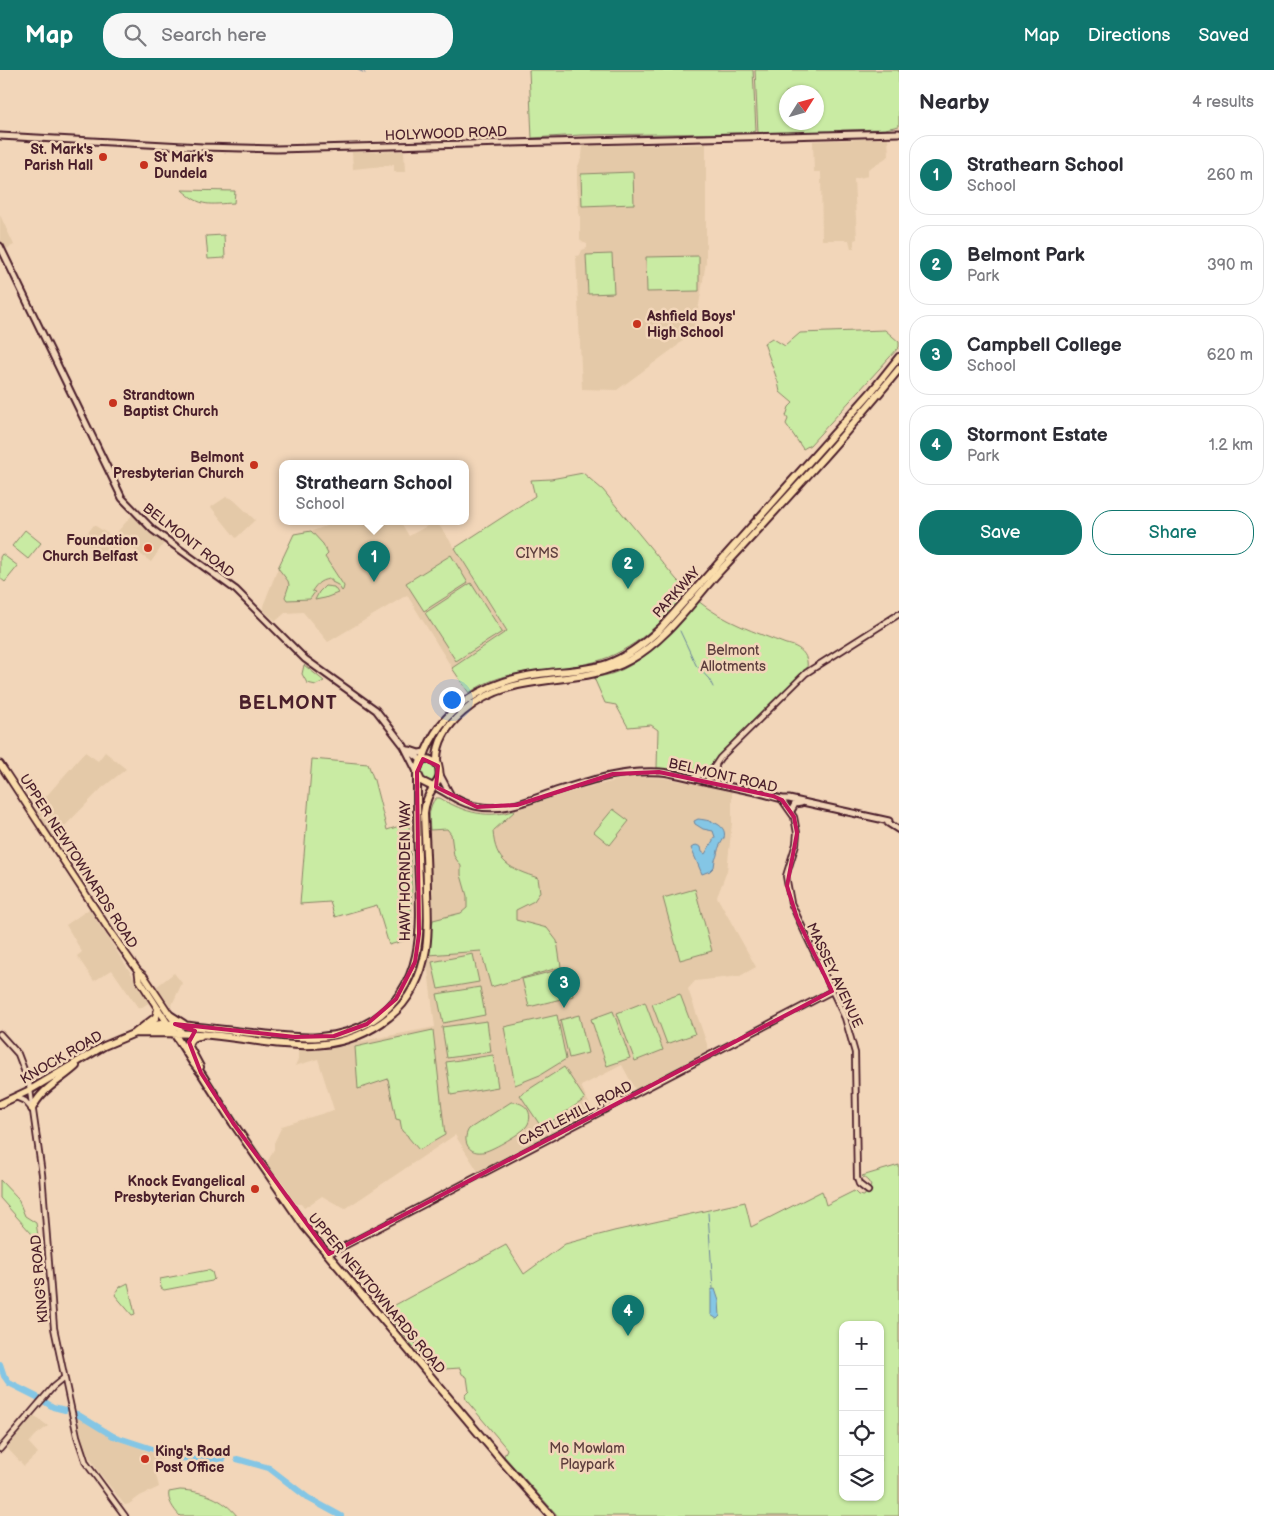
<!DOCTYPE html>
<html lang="en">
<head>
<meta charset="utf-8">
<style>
	:root { --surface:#fff; --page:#f7f7f7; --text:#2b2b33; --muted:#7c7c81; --line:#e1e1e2; --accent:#0f766e }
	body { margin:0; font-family:"Balsamiq Sans",sans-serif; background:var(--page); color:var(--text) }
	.controls { position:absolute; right:15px; bottom:15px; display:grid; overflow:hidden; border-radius:10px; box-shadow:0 1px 4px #0004 }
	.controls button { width:45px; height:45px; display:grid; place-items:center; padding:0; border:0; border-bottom:1px solid var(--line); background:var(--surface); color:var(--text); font:25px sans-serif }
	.compass { position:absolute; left:779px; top:15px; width:45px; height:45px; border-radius:50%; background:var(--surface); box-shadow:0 1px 4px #0004; rotate:53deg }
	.you { position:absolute; left:451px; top:629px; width:18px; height:18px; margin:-12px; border:4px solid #fff; border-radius:50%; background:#1a73e8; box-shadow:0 0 0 8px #1a73e833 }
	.badge { display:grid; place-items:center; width:32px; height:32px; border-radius:50%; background:var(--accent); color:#fff; font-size:16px; font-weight:700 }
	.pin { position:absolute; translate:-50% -41px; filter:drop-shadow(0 1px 2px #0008) }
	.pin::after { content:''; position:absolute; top:26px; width:18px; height:15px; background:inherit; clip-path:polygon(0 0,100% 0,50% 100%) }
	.popup { position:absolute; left:279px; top:390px; width:190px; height:65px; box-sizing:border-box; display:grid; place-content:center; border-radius:10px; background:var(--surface); filter:drop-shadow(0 1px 4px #0005); font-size:16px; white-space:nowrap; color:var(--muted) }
	.popup b { font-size:19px; color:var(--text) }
	.popup::after { content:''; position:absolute; left:50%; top:100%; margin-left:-10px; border:10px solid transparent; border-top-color:var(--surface) }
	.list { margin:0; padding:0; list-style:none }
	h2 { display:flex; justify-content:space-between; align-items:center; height:65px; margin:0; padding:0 20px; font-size:21px }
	h2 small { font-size:16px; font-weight:400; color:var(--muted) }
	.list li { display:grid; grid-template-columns:32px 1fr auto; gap:15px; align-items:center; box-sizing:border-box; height:80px; margin:0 10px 10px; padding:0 10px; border:1px solid var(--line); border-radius:20px }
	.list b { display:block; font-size:19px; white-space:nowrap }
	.list p { margin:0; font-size:16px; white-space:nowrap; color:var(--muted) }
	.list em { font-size:16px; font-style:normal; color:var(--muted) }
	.actions { display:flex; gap:10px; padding:15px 20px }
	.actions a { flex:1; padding:11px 0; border:1px solid var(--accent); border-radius:20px; text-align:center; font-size:18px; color:var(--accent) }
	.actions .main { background:var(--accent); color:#fff }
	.icon { flex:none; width:28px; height:28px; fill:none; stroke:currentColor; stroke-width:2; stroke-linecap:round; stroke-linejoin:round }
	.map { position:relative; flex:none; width:899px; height:1446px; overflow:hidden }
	header { display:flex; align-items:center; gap:30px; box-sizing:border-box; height:70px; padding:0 25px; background:var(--accent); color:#fff }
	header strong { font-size:24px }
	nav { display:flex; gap:28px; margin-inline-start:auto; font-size:18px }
	.search { width:350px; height:45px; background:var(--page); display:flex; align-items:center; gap:12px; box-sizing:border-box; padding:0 18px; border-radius:20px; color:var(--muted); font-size:19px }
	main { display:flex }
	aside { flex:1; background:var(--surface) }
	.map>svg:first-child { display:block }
</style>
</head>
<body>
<header>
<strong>Map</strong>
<div class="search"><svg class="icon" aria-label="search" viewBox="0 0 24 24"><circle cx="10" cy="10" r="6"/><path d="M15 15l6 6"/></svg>Search here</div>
<nav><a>Map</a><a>Directions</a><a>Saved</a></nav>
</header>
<main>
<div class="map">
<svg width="899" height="1446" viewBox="0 0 899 1446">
	<rect width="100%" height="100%" fill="#f2d6b9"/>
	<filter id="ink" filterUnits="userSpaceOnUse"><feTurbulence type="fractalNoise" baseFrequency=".02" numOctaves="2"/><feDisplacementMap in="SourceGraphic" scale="10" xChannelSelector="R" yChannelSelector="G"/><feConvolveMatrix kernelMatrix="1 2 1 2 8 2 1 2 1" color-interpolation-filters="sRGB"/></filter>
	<g filter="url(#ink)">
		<path fill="#e4c9a8" d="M888 68 889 86 868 99V106L854 109 857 169 854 170V178H851L849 170H822L821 102H814L813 71Z
			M706 74V192L699 235 693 260 677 276 617 320 582 319 576 186 580 185 582 180 587 178V174L582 172 580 169V145L579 143 577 112V99L582 86 583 76Z
			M404 81 405 102H394V95L353 99 352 82Z
			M0 145 14 175 0 182Z
			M226 427 231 428 235 431 255 450 236 468 211 437Z
			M133 444 147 460 164 473 151 492 125 473 110 494 82 470 94 455 113 467Z
			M339 451H400L409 466 436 451 455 478 507 561 452 598 407 525 328 572 303 542 285 543 276 551 264 541 263 536 278 498 294 464 310 462Z
			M85 682 98 691 105 682 126 699 102 718 53 768 35 739Z
			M631 707 665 708 732 721V753L727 801 717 827 756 897 740 906 695 911 688 919 709 980 636 1021 622 995 581 1016 593 1042 479 1103 455 1065 345 1139 322 1126 304 1138 301 1134H295L267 1093 274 1079V1073L282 1056 334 1040 318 989 295 996 298 989V979L321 980 340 977 362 971 435 957 427 892 433 857 429 743 433 731 436 728H440L471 742 486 745 505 744 554 726Z
			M89 839 150 932 139 939 112 900 94 911 77 886 82 882 66 855Z
			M174 903 182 913 171 937 156 917Z
			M32 1344 48 1356 36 1365 29 1373 38 1383 24 1396 7 1378Z
			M77 1346 91 1353 112 1368 162 1386 155 1401 159 1417 140 1426 129 1434 125 1435 123 1433 98 1401 84 1378Z"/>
		<path fill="#c9eba3" stroke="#8a8567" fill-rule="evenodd" d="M529 0H753L756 61 741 63 581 65 532 68Z
			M755 0H899V56L885 59 842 60 836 62 758 63ZM786 22H816V52H786Z
			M633 102 634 134 582 136 581 104Z
			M182 120 235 121 234 133C209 134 202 138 182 120Z
			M224 165 225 188 208 189 206 166Z
			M612 184 614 223 588 224 586 185Z
			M699 186V221L647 222 646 187Z
			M885 260 899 272V277L810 375 803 379 786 354 788 349 786 346 789 337 793 333 780 322 778 312 764 273 772 268 785 276 800 263Z
			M899 292V297L893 305 799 410 706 511 870 328Z
			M583 403 603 420 676 509 689 522C662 552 634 581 594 592 552 603 506 596 469 623L452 598 507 561 455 478 535 426 531 410 551 409Z
			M25 460 41 473 28 489 12 476Z
			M311 461 323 474 328 484 325 487 344 516 343 520 342 521 338 515 332 512V509C322 509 317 513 312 521L315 522 310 529 287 530 285 527 289 515 288 511 278 498 294 464Z
			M2 484 18 496 5 512 0 508V487Z
			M451 485 468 513 424 541 406 513Z
			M471 513 502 562 456 591 425 543Z
			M325 516 334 517 338 523 325 528 315 530 319 522Z
			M698 531C724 552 755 562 786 574 799 576 809 584 807 598L704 701 699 702 657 698 658 660 651 655 628 657 616 635 605 633 594 608C602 606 610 605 617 602 650 588 675 559 698 531Z
			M680 541V542H681L662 563 642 581 598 602 546 608 474 631 436 675 435 679 431 678 450 649 477 626 500 615 527 608 574 603 634 584 659 564Z
			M304 595 324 611 316 615 307 613 302 604Z
			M312 689 368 694 374 710 387 760 409 753 412 820 410 869 389 875 377 835 335 847 330 832 300 834Z
			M428 693 436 698 437 707 430 713 422 710 419 701 423 695Z
			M436 728H440C465 743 488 749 516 740L493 761C495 793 511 799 538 808L540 822 534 831 516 840V850L547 858 557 871 561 897 491 917 481 881 428 885 433 850 461 843 467 838V826L461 805V796L454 786 451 764 447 759 430 760C429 748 428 737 436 728Z
			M613 739 629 751 610 775 594 762Z
			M695 819 712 881 680 890 663 828Z
			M473 884 479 912 438 919 432 892Z
			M566 898 573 926 529 937 522 909Z
			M414 910 413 913C377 972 334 977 269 969 255 968 236 968 224 962 296 972 372 986 414 910Z
			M480 917 485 945 443 953 437 924Z
			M680 924 695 964 667 974 652 934Z
			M645 932 663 980 635 991 617 943Z
			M613 941 630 988 607 996 591 949Z
			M557 945 566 989 540 1005 515 1015 504 957Z
			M579 945 588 983 569 988 560 950Z
			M487 951 491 982 447 988 442 957Z
			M433 960 445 1065 419 1080 408 1067V1066L402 1061 400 1050 396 1049 388 1009 358 1019 355 977Z
			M493 985 498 1017 451 1025 446 992Z
			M564 997 585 1029 542 1058 520 1025Z
			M511 1032C518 1032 524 1034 528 1040 531 1046 530 1053 525 1058 520 1064 489 1082 482 1082 467 1084 462 1069 469 1059Z
			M899 1095V1446H558L504 1386 507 1379 466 1330 465 1325 469 1321 467 1307 462 1304 460 1298 445 1299 437 1295 395 1246 384 1241 506 1175 524 1204 565 1174 614 1161 745 1132 751 1157 822 1121 826 1135 854 1121 858 1125 864 1126 871 1116 868 1111 862 1106ZM843 1255H880V1427H843Z
			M0 1110 18 1129 25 1146 36 1153 39 1172 0 1128Z
			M208 1200 212 1202 214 1209 212 1211 164 1220 161 1218 160 1209Z
			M128 1213 135 1244 132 1245 115 1225 120 1217Z
			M390 1247H393L430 1291 429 1295 389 1248Z
			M180 1420C202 1421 224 1429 237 1446H180C174 1440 167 1430 169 1422Z"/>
		<path fill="#84c6e5" stroke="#6d839b" d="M698 749C707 750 728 753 724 768 723 770 721 773 720 775 717 780 718 785 715 790L714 797 710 801 702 804 691 778 696 775 701 777 702 782 705 784 715 767 713 761 703 759 695 754 694 751Z
			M715 1219 719 1231 720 1246 717 1249 711 1245V1220Z"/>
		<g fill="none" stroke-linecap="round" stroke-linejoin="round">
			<path stroke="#6d839b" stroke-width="1" d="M358 0 365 3
				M680 561 696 595 709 609 713 617
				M708 1143 713 1219"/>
			<path stroke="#84c6e5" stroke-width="6" d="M0 1294 4 1306 9 1313 39 1328
				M45 1332 53 1337 65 1340
				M77 1344 113 1366 180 1388 203 1390 223 1389
				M237 1389 269 1398 308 1428 341 1446"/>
			<defs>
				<path id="tertiary" d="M716 695 715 706 717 714
					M693 708 712 700
					M707 712 712 700 720 688 806 603 899 544
					M782 730 794 747 797 763 796 774 786 806 791 833 845 948 855 983 857 1108 859 1114 868 1121
					M0 964 18 984 29 1013 42 1104 54 1258 77 1366 86 1393 125 1446
					M16 1027 25 1031 31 1038
					M329 1184 832 921
					M0 1379 53 1317 64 1308"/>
				<path id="secondary" d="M0 66 202 77 276 79 899 63
					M0 176 122 428 153 460 236 520 305 589 376 640 404 676 417 702
					M408 680 421 690
					M410 680 419 683 425 682
					M440 705 450 724
					M434 716C448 724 460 733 475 736 505 743 531 729 559 720 594 709 623 700 660 702 675 703 689 708 704 711 723 715 741 719 760 723 770 725 779 730 789 729L889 751 888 753 899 760
					M791 741 795 734 801 733"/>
				<path id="primary" d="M0 694 111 863 138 901 144 906 182 963
					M138 901 139 909 168 954"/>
				<path id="trunk" d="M423 689C440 637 487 611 539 604 562 601 585 601 607 594 628 587 645 573 661 558L872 321 899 287
					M433 717 421 711 417 702 421 690C428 687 433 690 438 696
					M170 945 184 954
					M168 954 193 993 201 1003 233 1053 304 1156 501 1390 551 1446
					M144 956 161 953C195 956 229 961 263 964 282 966 301 969 320 967 339 966 357 960 373 950 430 913 420 846 418 787 417 760 417 732 417 704
					M141 959H174
					M135 963C160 964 185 962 211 965 274 971 333 992 389 947 410 931 422 905 426 879 429 860 428 841 427 822 427 796 425 769 424 743 425 734 428 725 433 718 435 715 438 712 439 708 441 702 438 696 437 690 437 671 449 654 463 642 515 597 577 620 630 590 666 570 691 533 718 503 780 436 842 369 899 299
					M187 973 200 997
					M188 976C189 969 194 966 200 966
					M0 1034 30 1020 104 976 135 963 156 947 158 939
					M32 1039C41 1019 61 1010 76 996"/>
			</defs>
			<use href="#tertiary" stroke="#4a1f2b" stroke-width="8"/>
			<use href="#secondary" stroke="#4a1f2b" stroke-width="9"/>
			<use href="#primary" stroke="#4a1f2b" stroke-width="9"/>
			<use href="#trunk" stroke="#4a1f2b" stroke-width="10"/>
			<use href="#tertiary" stroke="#f2d6b9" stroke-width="4.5"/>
			<use href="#secondary" stroke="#f2d6b9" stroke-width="5"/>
			<use href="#primary" stroke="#faddab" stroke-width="5.5"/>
			<use href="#trunk" stroke="#faddab" stroke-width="6"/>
		</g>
	</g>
	<path fill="none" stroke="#c2185b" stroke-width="4" stroke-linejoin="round" d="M423 689 438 696 436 717 477 737 517 735 613 704 659 702 773 726 782 730 794 747 797 763 787 816 797 848 832 921 329 1184 233 1053 201 1003 189 972 195 961 175 954 295 967 334 966 367 954 396 929 415 892 419 864 417 702Z"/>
	<g fill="#c8321e" stroke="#f2d6b9" stroke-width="2">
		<circle cx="103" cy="87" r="5"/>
		<circle cx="144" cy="95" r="5"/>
		<circle cx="637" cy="254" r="5"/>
		<circle cx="113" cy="333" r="5"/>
		<circle cx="254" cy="395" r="5"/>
		<circle cx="148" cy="478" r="5"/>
		<circle cx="255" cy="1119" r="5"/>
		<circle cx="145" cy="1389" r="5"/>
	</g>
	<g text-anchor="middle" stroke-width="5" stroke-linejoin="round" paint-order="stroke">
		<g font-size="14" fill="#4a1f2b" stroke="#f2d6b9">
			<text transform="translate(446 63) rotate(-2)" y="5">HOLYWOOD ROAD</text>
			<text transform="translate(189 470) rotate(38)" y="5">BELMONT ROAD</text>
			<text transform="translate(676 522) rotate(-48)" y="5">PARKWAY</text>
			<text transform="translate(723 705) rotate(13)" y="5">BELMONT ROAD</text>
			<text transform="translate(79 791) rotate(57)" y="5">UPPER NEWTOWNARDS ROAD</text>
			<text transform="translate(405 801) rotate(-90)" y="5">HAWTHORNDEN WAY</text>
			<text transform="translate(835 905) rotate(65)" y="5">MASSEY AVENUE</text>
			<text transform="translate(61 987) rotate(-30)" y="5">KNOCK ROAD</text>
			<text transform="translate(575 1043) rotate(-27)" y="5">CASTLEHILL ROAD</text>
			<text transform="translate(39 1209) rotate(-95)" y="5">KING'S ROAD</text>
			<text transform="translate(377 1223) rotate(50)" y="5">UPPER NEWTOWNARDS ROAD</text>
		</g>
		<g font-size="14" font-weight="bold" fill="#4a1f2b" stroke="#f2d6b9" text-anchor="end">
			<text x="93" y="84">St. Mark's<tspan x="93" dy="16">Parish Hall</tspan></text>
			<text x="154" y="92" text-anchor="start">St Mark's<tspan x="154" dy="16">Dundela</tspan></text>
			<text x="647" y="251" text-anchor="start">Ashfield Boys'<tspan x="647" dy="16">High School</tspan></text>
			<text x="123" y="330" text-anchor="start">Strandtown<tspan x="123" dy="16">Baptist Church</tspan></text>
			<text x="244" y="392">Belmont<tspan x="244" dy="16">Presbyterian Church</tspan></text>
			<text x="138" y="475">Foundation<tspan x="138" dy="16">Church Belfast</tspan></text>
			<text x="245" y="1116">Knock Evangelical<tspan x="245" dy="16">Presbyterian Church</tspan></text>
			<text x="155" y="1386" text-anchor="start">King's Road<tspan x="155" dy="16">Post Office</tspan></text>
		</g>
		<g font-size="14" fill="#5d3e3d" stroke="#f2d6b9">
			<text x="537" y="488">CIYMS</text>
			<text x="733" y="585">Belmont<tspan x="733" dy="16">Allotments</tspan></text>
			<text x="587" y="1383">Mo Mowlam<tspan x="587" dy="16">Playpark</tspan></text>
		</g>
		<g font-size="19" font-weight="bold" letter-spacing="1" fill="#4a1f2b" stroke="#f2d6b9">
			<text x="288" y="639">BELMONT</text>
		</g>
	</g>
</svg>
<div class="controls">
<button>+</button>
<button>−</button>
<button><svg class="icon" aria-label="locate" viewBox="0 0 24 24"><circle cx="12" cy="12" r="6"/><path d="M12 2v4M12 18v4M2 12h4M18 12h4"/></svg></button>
<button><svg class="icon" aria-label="layers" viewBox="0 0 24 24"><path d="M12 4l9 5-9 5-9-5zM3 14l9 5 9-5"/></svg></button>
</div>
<svg class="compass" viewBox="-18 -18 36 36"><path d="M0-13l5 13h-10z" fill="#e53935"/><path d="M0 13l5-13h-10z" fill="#7c7c81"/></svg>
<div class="you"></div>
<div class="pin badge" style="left:374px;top:512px">1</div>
<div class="popup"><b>Strathearn School</b>School</div>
<div class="pin badge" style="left:628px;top:519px">2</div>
<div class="pin badge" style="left:564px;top:938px">3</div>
<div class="pin badge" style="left:628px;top:1266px">4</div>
</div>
<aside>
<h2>Nearby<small>4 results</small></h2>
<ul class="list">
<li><span class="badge">1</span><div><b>Strathearn School</b><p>School</p></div><em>260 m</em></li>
<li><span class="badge">2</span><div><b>Belmont Park</b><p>Park</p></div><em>390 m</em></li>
<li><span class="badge">3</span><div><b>Campbell College</b><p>School</p></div><em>620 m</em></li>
<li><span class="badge">4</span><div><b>Stormont Estate</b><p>Park</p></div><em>1.2 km</em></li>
</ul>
<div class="actions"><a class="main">Save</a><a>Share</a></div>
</aside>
</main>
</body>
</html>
